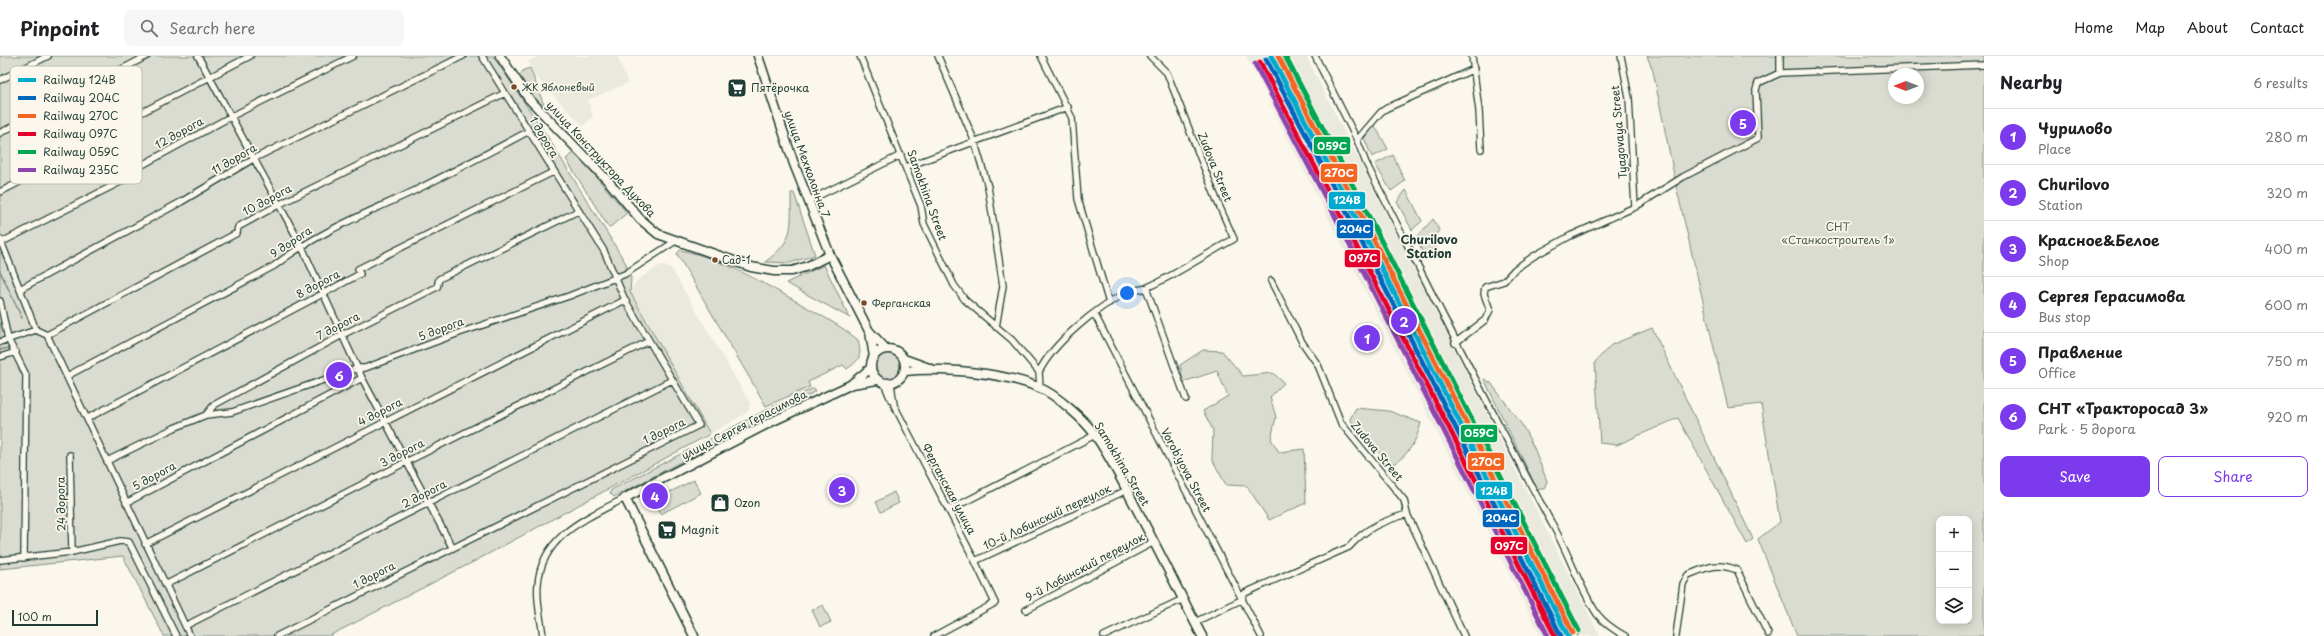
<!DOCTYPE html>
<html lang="en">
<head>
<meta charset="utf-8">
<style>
	:root { --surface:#fff; --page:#f6f6f6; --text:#202124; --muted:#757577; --line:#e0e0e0; --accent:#7c3aed }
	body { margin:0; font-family:"Playpen Sans",sans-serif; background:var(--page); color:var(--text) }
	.controls { position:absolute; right:12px; bottom:12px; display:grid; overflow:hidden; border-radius:8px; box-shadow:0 2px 10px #0003 }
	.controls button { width:36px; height:36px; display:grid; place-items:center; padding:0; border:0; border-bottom:1px solid var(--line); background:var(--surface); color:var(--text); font:20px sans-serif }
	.compass { position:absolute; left:1888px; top:12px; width:36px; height:36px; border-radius:50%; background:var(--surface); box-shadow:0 2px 10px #0003; rotate:270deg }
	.scale { position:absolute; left:12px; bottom:10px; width:86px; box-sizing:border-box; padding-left:4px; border:2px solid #1f3d34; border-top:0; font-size:11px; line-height:14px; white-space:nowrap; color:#1f3d34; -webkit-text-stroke:3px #fbf7ec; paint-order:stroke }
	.you { position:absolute; left:1127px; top:237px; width:14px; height:14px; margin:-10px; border:3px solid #fff; border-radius:50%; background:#1a73e8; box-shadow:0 0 0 6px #1a73e833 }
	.badge { display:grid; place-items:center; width:26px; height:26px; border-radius:50%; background:var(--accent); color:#fff; font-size:13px; font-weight:700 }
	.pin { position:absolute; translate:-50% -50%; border:2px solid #fff; box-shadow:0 1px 4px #0006 }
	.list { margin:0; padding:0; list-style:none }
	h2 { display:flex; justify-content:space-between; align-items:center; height:52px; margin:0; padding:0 16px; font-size:17px }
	h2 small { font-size:13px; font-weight:400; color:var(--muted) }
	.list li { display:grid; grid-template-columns:26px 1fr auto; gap:12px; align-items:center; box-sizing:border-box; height:56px; padding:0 16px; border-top:1px solid var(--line) }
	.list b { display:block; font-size:15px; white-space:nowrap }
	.list p { margin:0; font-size:13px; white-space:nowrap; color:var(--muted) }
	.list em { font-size:13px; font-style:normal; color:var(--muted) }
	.actions { display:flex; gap:8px; padding:12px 16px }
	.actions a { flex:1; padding:9px 0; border:1px solid var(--accent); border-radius:8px; text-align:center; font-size:14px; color:var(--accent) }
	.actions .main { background:var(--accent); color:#fff }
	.icon { flex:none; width:22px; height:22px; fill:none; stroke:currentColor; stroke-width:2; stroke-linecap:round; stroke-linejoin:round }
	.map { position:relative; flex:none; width:1984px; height:580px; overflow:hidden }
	header { display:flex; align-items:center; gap:24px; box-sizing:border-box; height:56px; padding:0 20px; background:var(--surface); border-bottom:1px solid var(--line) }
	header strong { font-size:19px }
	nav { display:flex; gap:22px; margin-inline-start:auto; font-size:14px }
	.search { width:280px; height:36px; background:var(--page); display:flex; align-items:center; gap:10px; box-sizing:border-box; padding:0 14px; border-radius:8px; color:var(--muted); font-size:15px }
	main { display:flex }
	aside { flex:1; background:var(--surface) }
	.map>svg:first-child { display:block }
</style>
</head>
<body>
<header>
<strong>Pinpoint</strong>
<div class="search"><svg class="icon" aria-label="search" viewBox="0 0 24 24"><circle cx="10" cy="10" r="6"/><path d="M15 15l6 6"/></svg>Search here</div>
<nav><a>Home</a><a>Map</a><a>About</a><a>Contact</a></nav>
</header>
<main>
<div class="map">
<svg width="1984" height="580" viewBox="0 0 1984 580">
	<rect width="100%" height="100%" fill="#fbf7ec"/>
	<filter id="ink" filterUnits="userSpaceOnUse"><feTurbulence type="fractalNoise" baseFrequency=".025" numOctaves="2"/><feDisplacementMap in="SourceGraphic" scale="8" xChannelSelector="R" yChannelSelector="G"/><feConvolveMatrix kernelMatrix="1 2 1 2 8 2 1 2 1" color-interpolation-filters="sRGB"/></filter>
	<g filter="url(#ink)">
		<path fill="#eae9de" d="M540 0H617L628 27 588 44 593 61 583 70 534 19 528 5Z
			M1246 0H1306L1600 580H1541Z
			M661 209 671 212 750 347 749 354 745 358 710 378 630 236 637 224Z"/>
		<path fill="#dbdcd1" stroke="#7d8c82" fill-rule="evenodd" d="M0 0H493L547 80 625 206 631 222 630 236 710 378 477 504 329 580H164L123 500 0 513Z
			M1647 0H1984V580H1797L1758 483 1780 466 1761 348 1728 352 1677 134 1653 15ZM1894 18H1918V42H1894ZM1939 463H1969V565H1939Z
			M530 12 547 57 517 22 524 14Z
			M1375 70 1388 93 1372 101 1364 82Z
			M575 96 627 157 609 172 566 103Z
			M1393 99 1405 125 1391 135 1375 108Z
			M1406 134 1422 165 1412 174 1397 146Z
			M791 137H794L815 199 790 207 765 206C795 184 791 172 791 137Z
			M1433 163 1439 174 1432 184 1437 193 1426 204 1416 182Z
			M680 194C721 202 757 224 794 244 816 257 839 268 858 284 862 300 860 304 847 313L843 309 808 326 810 331 766 350 677 198Z
			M824 209 850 262 786 227Z
			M1652 272 1753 483 1747 488 1678 362 1617 389 1600 387 1595 306 1611 289Z
			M1203 294 1222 295 1243 320 1273 317 1284 327 1270 341 1276 361 1271 383 1279 396 1304 393 1306 447 1269 464 1247 430 1226 429 1212 403 1213 374 1203 355 1228 340 1217 315 1183 326 1180 309Z
			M875 310a13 13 0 1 1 26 0a13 13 0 1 1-26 0Z
			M1484 323 1491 327 1522 369 1534 392 1547 425 1544 433H1537Z
			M814 332 816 335 793 347 614 441 610 437 611 434 762 356Z
			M1356 352 1389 355 1421 367C1417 384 1408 400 1393 408 1376 395 1361 381 1350 363Z
			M694 424 701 437 661 458 654 444Z
			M894 436 899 447 881 456 876 446Z
			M823 549 831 566 820 571 812 554Z"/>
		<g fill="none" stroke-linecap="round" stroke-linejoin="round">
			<path stroke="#74847b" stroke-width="1.5" d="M0 215 22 262
				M0 294 8 292"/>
			<defs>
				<path id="street" d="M198 0 301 189 362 322 452 491
					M860 0 921 150 924 168 954 229 965 244 1012 284 1039 316 1040 332
					M938 0 974 84 988 131 1003 230 996 271
					M1041 0 1072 62 1078 143 1109 247
					M1315 0 1357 84 1366 107C1427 227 1486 348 1551 466 1568 495 1578 529 1597 558 1605 568 1614 574 1625 580
					M1472 0 1479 55 1481 93
					M1621 0 1629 42 1635 151
					M1780 0V17
					M0 24 48 0
					M0 77 147 0
					M1357 84 1381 56 1387 52 1474 13
					M906 111 1068 51
					M0 136 49 111 47 106 250 0
					M808 145 901 99
					M0 183 36 274 47 279 190 580
					M2 186 136 118 133 114 230 61 353 0
					M1271 225 1302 286 1318 309 1341 367 1404 444 1407 458 1464 580
					M1146 232 1186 343
					M20 233 181 146 253 103 463 0
					M0 245 8 283 26 319 24 502
					M1094 257 1261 580
					M47 279 237 177 238 171 278 149 505 37
					M0 286 36 274
					M1455 287 1485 264 1490 254 1484 238 1485 231 1504 225 1515 213 1534 200 1570 180 1635 151 1683 121 1758 82 1756 34 1758 27 1780 17 1984 9
					M0 301 16 296
					M1039 316C1053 287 1097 251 1126 237 1132 234 1140 234 1146 232 1176 219 1206 198 1234 183L1218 147 1167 17 1150 0
					M67 320 274 210C319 175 366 158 416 134 454 115 492 95 529 75
					M884 327 891 344
					M891 328 894 349 975 505 995 547 934 580
					M206 359 232 356 358 312H365L459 277 569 240 625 218 674 186
					M88 362 360 218 358 213 553 116
					M70 399 72 496
					M107 405 174 372 206 359 214 349 342 279 437 231 439 223 578 155
					M126 447 362 322
					M949 454 1095 379
					M145 488 625 244
					M0 504 72 496 120 485 129 486 176 580
					M975 505 1127 434
					M165 529 406 406 649 285
					M1026 554 1154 486
					M1195 566 1241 544 1245 537 1349 491C1367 471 1381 466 1407 458
					M185 570 672 324
					M277 580 699 369 625 244 604 195 482 0
					M543 580C541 563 536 545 538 528 542 479 587 462 625 442
					M1104 580 1183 543
					M1676 580 1683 528 1688 519C1708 511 1717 506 1737 514L1768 578"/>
				<path id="secondary" d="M500 0 529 43 609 126 640 163 658 178 751 211 774 215H792L808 210 830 199
					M758 0 794 108 830 199 869 275 886 293
					M870 276 874 301
					M871 310a17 17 0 1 1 34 0a17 17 0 1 1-34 0Z
					M904 303 929 312
					M905 315C941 311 1007 317 1040 332 1055 338 1086 365 1095 379 1110 400 1122 425 1134 448 1157 491 1179 536 1202 580
					M852 328 877 324
					M694 580 625 442 771 366 850 329 871 312"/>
			</defs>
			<use href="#street" stroke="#1f3d34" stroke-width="8"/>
			<use href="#secondary" stroke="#1f3d34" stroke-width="11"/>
			<use href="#street" stroke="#fbf7ec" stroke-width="5.5"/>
			<use href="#secondary" stroke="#fbf7ec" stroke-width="8"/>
			<path stroke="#1f3d34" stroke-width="1.5" stroke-dasharray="6 3" stroke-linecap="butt" d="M1264 0 1559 580
				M1281 0 1360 149 1578 580"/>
			<defs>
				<path id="rail-1" d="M1271 0 1351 152 1568 580"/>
				<path id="rail-2" d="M1266 3 1346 155 1561 580"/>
				<path id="rail-3" d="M1278 0 1356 149 1573 577"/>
				<path id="rail-4" d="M1260 6 1340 158 1555 580"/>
				<path id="rail-5" d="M1285 0 1362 147 1579 575"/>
				<path id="rail-6" d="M1255 8 1335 160 1548 580"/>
			</defs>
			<use href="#rail-1" stroke="#fbf7ec" stroke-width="8"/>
			<use href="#rail-2" stroke="#fbf7ec" stroke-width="8"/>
			<use href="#rail-3" stroke="#fbf7ec" stroke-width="8"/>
			<use href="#rail-4" stroke="#fbf7ec" stroke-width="8"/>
			<use href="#rail-5" stroke="#fbf7ec" stroke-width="8"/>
			<use href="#rail-6" stroke="#fbf7ec" stroke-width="8"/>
			<use href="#rail-1" stroke="#00a9ce" stroke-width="5"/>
			<use href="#rail-2" stroke="#0065bd" stroke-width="5"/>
			<use href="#rail-3" stroke="#f26522" stroke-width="5"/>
			<use href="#rail-4" stroke="#e4002b" stroke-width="5"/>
			<use href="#rail-5" stroke="#00a651" stroke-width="5"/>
			<use href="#rail-6" stroke="#8e44ad" stroke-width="5"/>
		</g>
	</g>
	<defs>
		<symbol id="supermarket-square" viewBox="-11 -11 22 22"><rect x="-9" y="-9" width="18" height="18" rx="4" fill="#1f3d34" stroke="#fbf7ec"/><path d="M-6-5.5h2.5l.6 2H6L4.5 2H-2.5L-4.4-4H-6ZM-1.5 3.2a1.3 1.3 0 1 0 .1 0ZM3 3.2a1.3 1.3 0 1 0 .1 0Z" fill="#fff"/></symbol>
		<symbol id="shop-square" viewBox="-11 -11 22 22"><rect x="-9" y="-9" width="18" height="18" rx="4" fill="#1f3d34" stroke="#fbf7ec"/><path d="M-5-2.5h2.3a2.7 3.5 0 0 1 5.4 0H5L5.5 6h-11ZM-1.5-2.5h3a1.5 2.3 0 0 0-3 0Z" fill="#fff"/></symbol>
	</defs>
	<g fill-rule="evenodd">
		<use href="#supermarket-square" x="726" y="21" width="22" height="22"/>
		<use href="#shop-square" x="709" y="436" width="22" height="22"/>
		<use href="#supermarket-square" x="656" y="463" width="22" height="22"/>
	</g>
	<g fill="#7a4b2a" stroke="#fbf7ec" stroke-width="1.5">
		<circle cx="514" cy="31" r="3.5"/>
		<circle cx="715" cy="204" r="3.5"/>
		<circle cx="864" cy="247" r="3.5"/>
	</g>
	<g text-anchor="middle" stroke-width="3.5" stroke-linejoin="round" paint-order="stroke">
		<g font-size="10" fill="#1f3d34" stroke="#fbf7ec" text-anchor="start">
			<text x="522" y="35">ЖК Яблоневый</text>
			<text x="722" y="208">Сад-1</text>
			<text x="872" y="251">Ферганская</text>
		</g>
		<g font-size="11" fill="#1f3d34" stroke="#fbf7ec" text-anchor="start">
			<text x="751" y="36">Пятёрочка</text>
			<text x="734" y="451">Ozon</text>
			<text x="681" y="478">Magnit</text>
		</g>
		<g font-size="11" fill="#1f3d34" stroke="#fbf7ec">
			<text transform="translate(1619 76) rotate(-95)" y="4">Tyagovaya Street</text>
			<text transform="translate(179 77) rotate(-29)" y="4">12 дорога</text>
			<text transform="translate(544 81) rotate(59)" y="4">1 дорога</text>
			<text transform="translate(234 103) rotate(-30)" y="4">11 дорога</text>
			<text transform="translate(601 103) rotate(47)" y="4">улица Конструктора Духова</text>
			<text transform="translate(807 108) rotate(70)" y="4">улица Мехколонна 7</text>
			<text transform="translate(1215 111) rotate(68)" y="4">Zudova Street</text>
			<text transform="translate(927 139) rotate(70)" y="4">Samokhina Street</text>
			<text transform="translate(267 144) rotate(-28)" y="4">10 дорога</text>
			<text transform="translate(291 186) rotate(-33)" y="4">9 дорога</text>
			<text transform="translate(318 228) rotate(-28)" y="4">8 дорога</text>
			<text transform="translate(338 270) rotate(-27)" y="4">7 дорога</text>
			<text transform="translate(441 273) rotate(-20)" y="4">5 дорога</text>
			<text transform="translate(380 356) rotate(-27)" y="4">4 дорога</text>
			<text transform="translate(744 369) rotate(-27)" y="4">улица Сергея Герасимова</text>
			<text transform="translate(664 375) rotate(-26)" y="4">1 дорога</text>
			<text transform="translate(1377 395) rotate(50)" y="4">Zudova Street</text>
			<text transform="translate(402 397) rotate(-27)" y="4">3 дорога</text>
			<text transform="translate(1122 408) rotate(59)" y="4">Samokhina Street</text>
			<text transform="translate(1186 414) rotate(62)" y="4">Vorob'yova Street</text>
			<text transform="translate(154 420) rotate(-28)" y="4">5 дорога</text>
			<text transform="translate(949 433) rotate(62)" y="4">Ферганская улица</text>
			<text transform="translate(424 438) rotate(-27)" y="4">2 дорога</text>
			<text transform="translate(61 448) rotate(-91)" y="4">24 дорога</text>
			<text transform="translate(1047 461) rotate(-25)" y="4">10-й Лобинский переулок</text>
			<text transform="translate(1085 511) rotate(-28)" y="4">9-й Лобинский переулок</text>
			<text transform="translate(374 519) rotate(-27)" y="4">1 дорога</text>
		</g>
		<g font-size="11" fill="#455d53" stroke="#fbf7ec">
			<text x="1838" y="175">СНТ<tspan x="1838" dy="13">«Станкостроитель 1»</tspan></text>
		</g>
		<g font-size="12" font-weight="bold" fill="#1f3d34" stroke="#fbf7ec">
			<text x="1429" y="188">Churilovo<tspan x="1429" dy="14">Station</tspan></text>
		</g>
	</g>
	<rect x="10" y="10" width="132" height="118" rx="6" fill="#fbf7ec" stroke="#b9bfb5" stroke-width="1"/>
	<rect x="18" y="22" width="18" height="4" fill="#00a9ce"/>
	<rect x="18" y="40" width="18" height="4" fill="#0065bd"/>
	<rect x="18" y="58" width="18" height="4" fill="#f26522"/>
	<rect x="18" y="76" width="18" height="4" fill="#e4002b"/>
	<rect x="18" y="94" width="18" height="4" fill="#00a651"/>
	<rect x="18" y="112" width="18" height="4" fill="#8e44ad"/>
	<g font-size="11" fill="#1f3d34">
		<text x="43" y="28">Railway 124В</text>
		<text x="43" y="46">Railway 204С</text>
		<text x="43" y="64">Railway 270С</text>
		<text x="43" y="82">Railway 097С</text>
		<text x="43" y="100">Railway 059С</text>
		<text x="43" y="118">Railway 235С</text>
	</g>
	<g stroke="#fbf7ec" stroke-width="1.5">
		<rect x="1313" y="80" width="38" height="19" rx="4" fill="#00a651"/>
		<rect x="1320" y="107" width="38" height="20" rx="4" fill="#f26522"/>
		<rect x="1328" y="135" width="38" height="19" rx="4" fill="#00a9ce"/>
		<rect x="1336" y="163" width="38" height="20" rx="4" fill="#0065bd"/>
		<rect x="1344" y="193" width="37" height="19" rx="4" fill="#e4002b"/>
		<rect x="1460" y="368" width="38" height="19" rx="4" fill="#00a651"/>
		<rect x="1467" y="396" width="38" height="19" rx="4" fill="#f26522"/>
		<rect x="1475" y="425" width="38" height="19" rx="4" fill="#00a9ce"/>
		<rect x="1482" y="453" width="38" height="19" rx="4" fill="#0065bd"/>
		<rect x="1490" y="480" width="38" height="19" rx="4" fill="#e4002b"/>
	</g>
	<g font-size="11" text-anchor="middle" font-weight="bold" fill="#fff">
		<text x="1332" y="94">059С</text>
		<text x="1339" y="121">270С</text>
		<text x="1347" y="148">124В</text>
		<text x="1355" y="177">204С</text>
		<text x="1363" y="206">097С</text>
		<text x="1479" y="381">059С</text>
		<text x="1486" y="410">270С</text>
		<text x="1494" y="439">124В</text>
		<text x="1501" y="466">204С</text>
		<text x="1509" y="494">097С</text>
	</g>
</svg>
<div class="controls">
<button>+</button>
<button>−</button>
<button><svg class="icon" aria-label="layers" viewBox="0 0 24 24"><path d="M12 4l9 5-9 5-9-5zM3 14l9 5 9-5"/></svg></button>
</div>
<svg class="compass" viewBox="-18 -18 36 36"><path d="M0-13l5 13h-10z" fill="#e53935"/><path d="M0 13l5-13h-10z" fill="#757577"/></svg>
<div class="scale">100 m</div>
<div class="you"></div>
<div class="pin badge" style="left:1367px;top:282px">1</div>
<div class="pin badge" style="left:1404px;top:265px">2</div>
<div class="pin badge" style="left:842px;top:434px">3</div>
<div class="pin badge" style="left:655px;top:440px">4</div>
<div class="pin badge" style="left:1743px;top:67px">5</div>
<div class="pin badge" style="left:339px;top:319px">6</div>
</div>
<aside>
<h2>Nearby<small>6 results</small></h2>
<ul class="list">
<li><span class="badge">1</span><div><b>Чурилово</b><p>Place</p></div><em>280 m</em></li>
<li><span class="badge">2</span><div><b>Churilovo</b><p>Station</p></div><em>320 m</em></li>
<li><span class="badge">3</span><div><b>Красное&amp;Белое</b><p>Shop</p></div><em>400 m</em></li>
<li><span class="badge">4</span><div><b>Сергея Герасимова</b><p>Bus stop</p></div><em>600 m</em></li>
<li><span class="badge">5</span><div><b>Правление</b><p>Office</p></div><em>750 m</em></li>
<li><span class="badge">6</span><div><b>СНТ «Тракторосад 3»</b><p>Park · 5 дорога</p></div><em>920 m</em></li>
</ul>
<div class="actions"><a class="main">Save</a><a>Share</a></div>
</aside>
</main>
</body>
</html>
